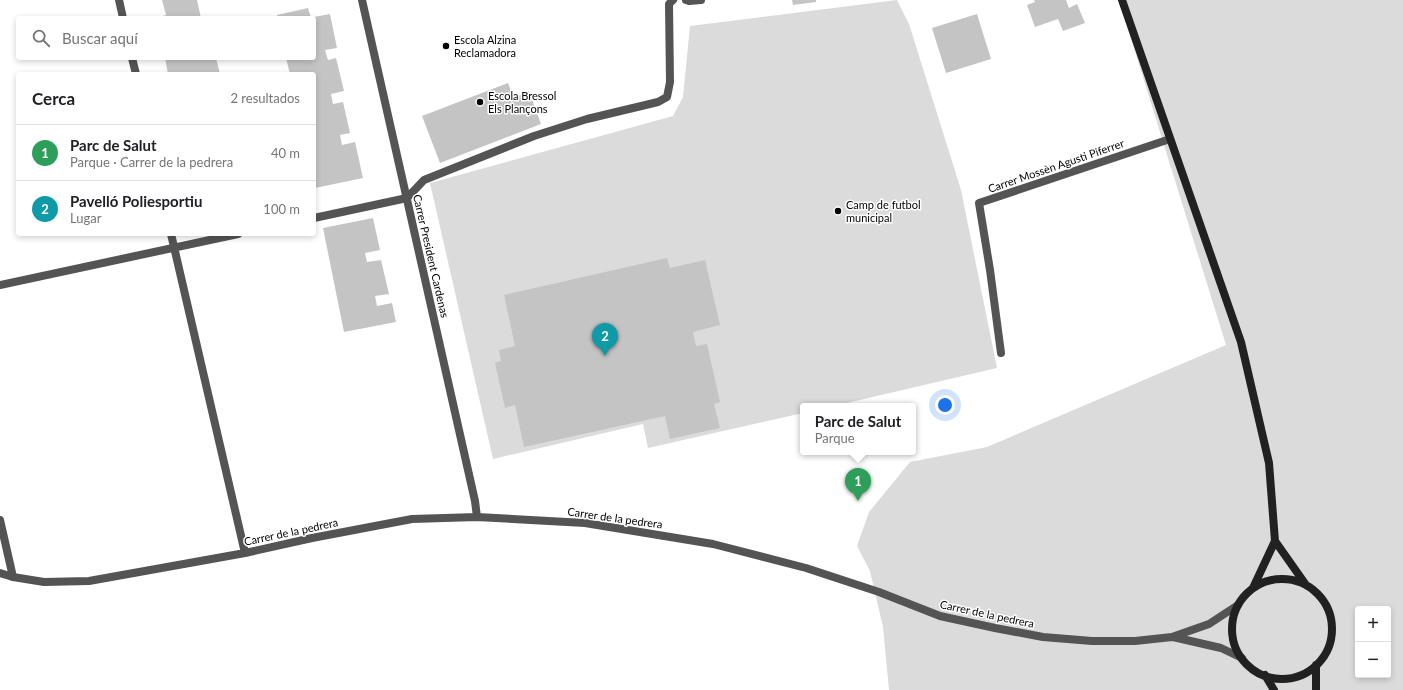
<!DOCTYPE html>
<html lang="es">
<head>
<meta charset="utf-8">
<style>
	:root { --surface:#fff; --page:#f2f2f2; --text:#202124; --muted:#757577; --line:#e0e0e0; --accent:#111827 }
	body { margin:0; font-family:Lato,sans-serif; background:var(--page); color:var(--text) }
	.controls { position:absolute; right:12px; bottom:12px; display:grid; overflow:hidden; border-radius:4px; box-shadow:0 2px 6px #0003 }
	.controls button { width:36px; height:36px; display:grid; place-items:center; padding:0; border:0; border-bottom:1px solid var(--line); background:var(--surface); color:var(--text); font:20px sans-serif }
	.you { position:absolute; left:945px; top:405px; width:14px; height:14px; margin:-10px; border:3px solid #fff; border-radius:50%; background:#1a73e8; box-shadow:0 0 0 6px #1a73e833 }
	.badge { display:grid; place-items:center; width:26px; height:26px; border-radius:50%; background:var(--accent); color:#fff; font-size:13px; font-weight:700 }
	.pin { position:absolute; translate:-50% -33px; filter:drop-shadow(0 1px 2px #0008) }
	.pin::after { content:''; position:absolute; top:21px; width:14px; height:12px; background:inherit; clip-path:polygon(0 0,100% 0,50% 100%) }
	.popup { position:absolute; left:800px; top:403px; width:116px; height:52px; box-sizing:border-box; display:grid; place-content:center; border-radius:4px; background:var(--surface); filter:drop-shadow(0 1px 3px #0005); font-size:13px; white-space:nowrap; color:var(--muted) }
	.popup b { font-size:15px; color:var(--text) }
	.popup::after { content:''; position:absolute; left:50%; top:100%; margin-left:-8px; border:8px solid transparent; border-top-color:var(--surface) }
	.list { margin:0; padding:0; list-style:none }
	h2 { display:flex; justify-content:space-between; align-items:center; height:52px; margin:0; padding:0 16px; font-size:17px }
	h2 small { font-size:13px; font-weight:400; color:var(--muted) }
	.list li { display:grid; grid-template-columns:26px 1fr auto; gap:12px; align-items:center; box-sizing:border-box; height:56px; padding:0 16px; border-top:1px solid var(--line) }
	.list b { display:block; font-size:15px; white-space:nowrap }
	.list p { margin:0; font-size:13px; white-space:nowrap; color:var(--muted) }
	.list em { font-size:13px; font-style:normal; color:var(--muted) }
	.icon { flex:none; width:22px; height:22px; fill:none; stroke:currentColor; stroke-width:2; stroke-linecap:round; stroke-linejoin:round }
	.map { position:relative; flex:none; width:1403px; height:690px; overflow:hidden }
	.search { position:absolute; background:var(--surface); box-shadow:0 2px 6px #0003; left:16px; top:16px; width:300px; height:44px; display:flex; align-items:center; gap:10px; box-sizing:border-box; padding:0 14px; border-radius:4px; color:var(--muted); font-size:15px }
	.panel { position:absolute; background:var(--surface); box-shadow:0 2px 6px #0003; left:16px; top:72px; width:300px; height:164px; border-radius:4px }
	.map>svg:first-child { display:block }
</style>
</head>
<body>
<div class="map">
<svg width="1403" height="690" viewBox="0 0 1403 690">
	<rect width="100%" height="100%" fill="#fff"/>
	<path fill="#dbdbdb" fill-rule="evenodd" d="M897 0 909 24 961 190 997 368 834 406H803V413L648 448 643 424 493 459 430 183 673 116 683 97 690 26Z
		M1119 0H1403V690H889L883 627 870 571 857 546 869 512 910 462 987 447 1226 345ZM1358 609H1388V675H1358Z"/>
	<path fill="#c4c4c4" d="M162 0H197L201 18H156L166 15Z
		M792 0H816V2L793 5Z
		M1034 0H1066L1069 8 1077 4 1085 23 1063 31 1058 19 1035 27 1027 5 1035 2Z
		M308 8 311 18H277V15Z
		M330 14 337 48 325 50 328 60 336 58 344 91 331 94 333 104 343 102 350 133 340 135 342 145 355 142 363 178 315 188 314 183V74H290L286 58H314V17Z
		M977 14 991 59 946 73 932 28Z
		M165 58H216L220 74H168Z
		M508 83 514 98 529 91 541 124 440 163 422 116Z
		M373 218 380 250 365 253 367 262 381 260 389 294 375 296 377 306 392 303 396 322 344 332 323 228Z
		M667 258 670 268 705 260 720 325 693 332 696 346 707 344 720 402 714 404 720 428 670 439 665 416 524 447 515 405 505 408 495 363 501 361 499 350 515 346 504 295Z"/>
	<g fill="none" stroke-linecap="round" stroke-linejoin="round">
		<path stroke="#545454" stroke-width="8" d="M119 0 123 18
			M362 0 475 501 477 517
			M686 0 689 1 701 0
			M132 58 136 74
			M314 218 407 198 424 180 534 136 587 119 658 102 667 97 670 82 669 4 673 0
			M171 234 245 553
			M0 285 238 234
			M1001 353 990 270 979 203 1170 139
			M0 520 13 577
			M0 573 13 577 44 582 89 581 245 553 312 538 412 519 477 517 585 523 713 544 806 568 879 592 940 616 995 628 1043 637 1092 641H1135L1172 637 1209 624 1238 605
			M1173 637 1221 648 1242 658"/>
		<path stroke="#212121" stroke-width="8" d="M1122 0 1241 342 1269 463 1275 541 1253 588
			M1275 541 1306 585
			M1232 629a50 50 0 1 1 100 0a50 50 0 1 1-100 0Z
			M1316 665V690
			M1265 675 1274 690"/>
	</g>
	<g fill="#000" stroke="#fff" stroke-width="1.5">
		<circle cx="446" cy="46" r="4"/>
		<circle cx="480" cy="102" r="4"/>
		<circle cx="838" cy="211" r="4"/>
	</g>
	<g text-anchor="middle" stroke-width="3" stroke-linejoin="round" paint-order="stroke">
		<g font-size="11" fill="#000" stroke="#fff" text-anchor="start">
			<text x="454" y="44">Escola Alzina<tspan x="454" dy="13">Reclamadora</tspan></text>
			<text x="488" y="100">Escola Bressol<tspan x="488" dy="13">Els Plançons</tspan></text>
			<text x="846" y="209">Camp de futbol<tspan x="846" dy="13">municipal</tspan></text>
		</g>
		<g font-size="11" fill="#000" stroke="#fff">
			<text transform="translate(1056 166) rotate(-19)" y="4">Carrer Mossèn Agusti Piferrer</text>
			<text transform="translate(431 256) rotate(77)" y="4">Carrer President Cardenas</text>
			<text transform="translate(615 518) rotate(8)" y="4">Carrer de la pedrera</text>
			<text transform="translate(291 532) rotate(-12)" y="4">Carrer de la pedrera</text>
			<text transform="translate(987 614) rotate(12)" y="4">Carrer de la pedrera</text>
		</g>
	</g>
</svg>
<div class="controls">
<button>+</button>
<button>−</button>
</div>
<div class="you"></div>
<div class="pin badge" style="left:858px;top:501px;background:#2e9e5b">1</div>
<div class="popup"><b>Parc de Salut</b>Parque</div>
<div class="pin badge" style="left:605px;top:356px;background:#0f9aa8">2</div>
<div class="search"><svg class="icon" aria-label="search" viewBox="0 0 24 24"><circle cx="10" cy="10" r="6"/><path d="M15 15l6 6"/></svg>Buscar aquí</div>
<section class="panel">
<h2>Cerca<small>2 resultados</small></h2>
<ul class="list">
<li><span class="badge" style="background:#2e9e5b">1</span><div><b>Parc de Salut</b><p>Parque · Carrer de la pedrera</p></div><em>40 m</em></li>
<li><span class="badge" style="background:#0f9aa8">2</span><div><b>Pavelló Poliesportiu</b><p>Lugar</p></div><em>100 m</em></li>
</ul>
</section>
</div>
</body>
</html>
